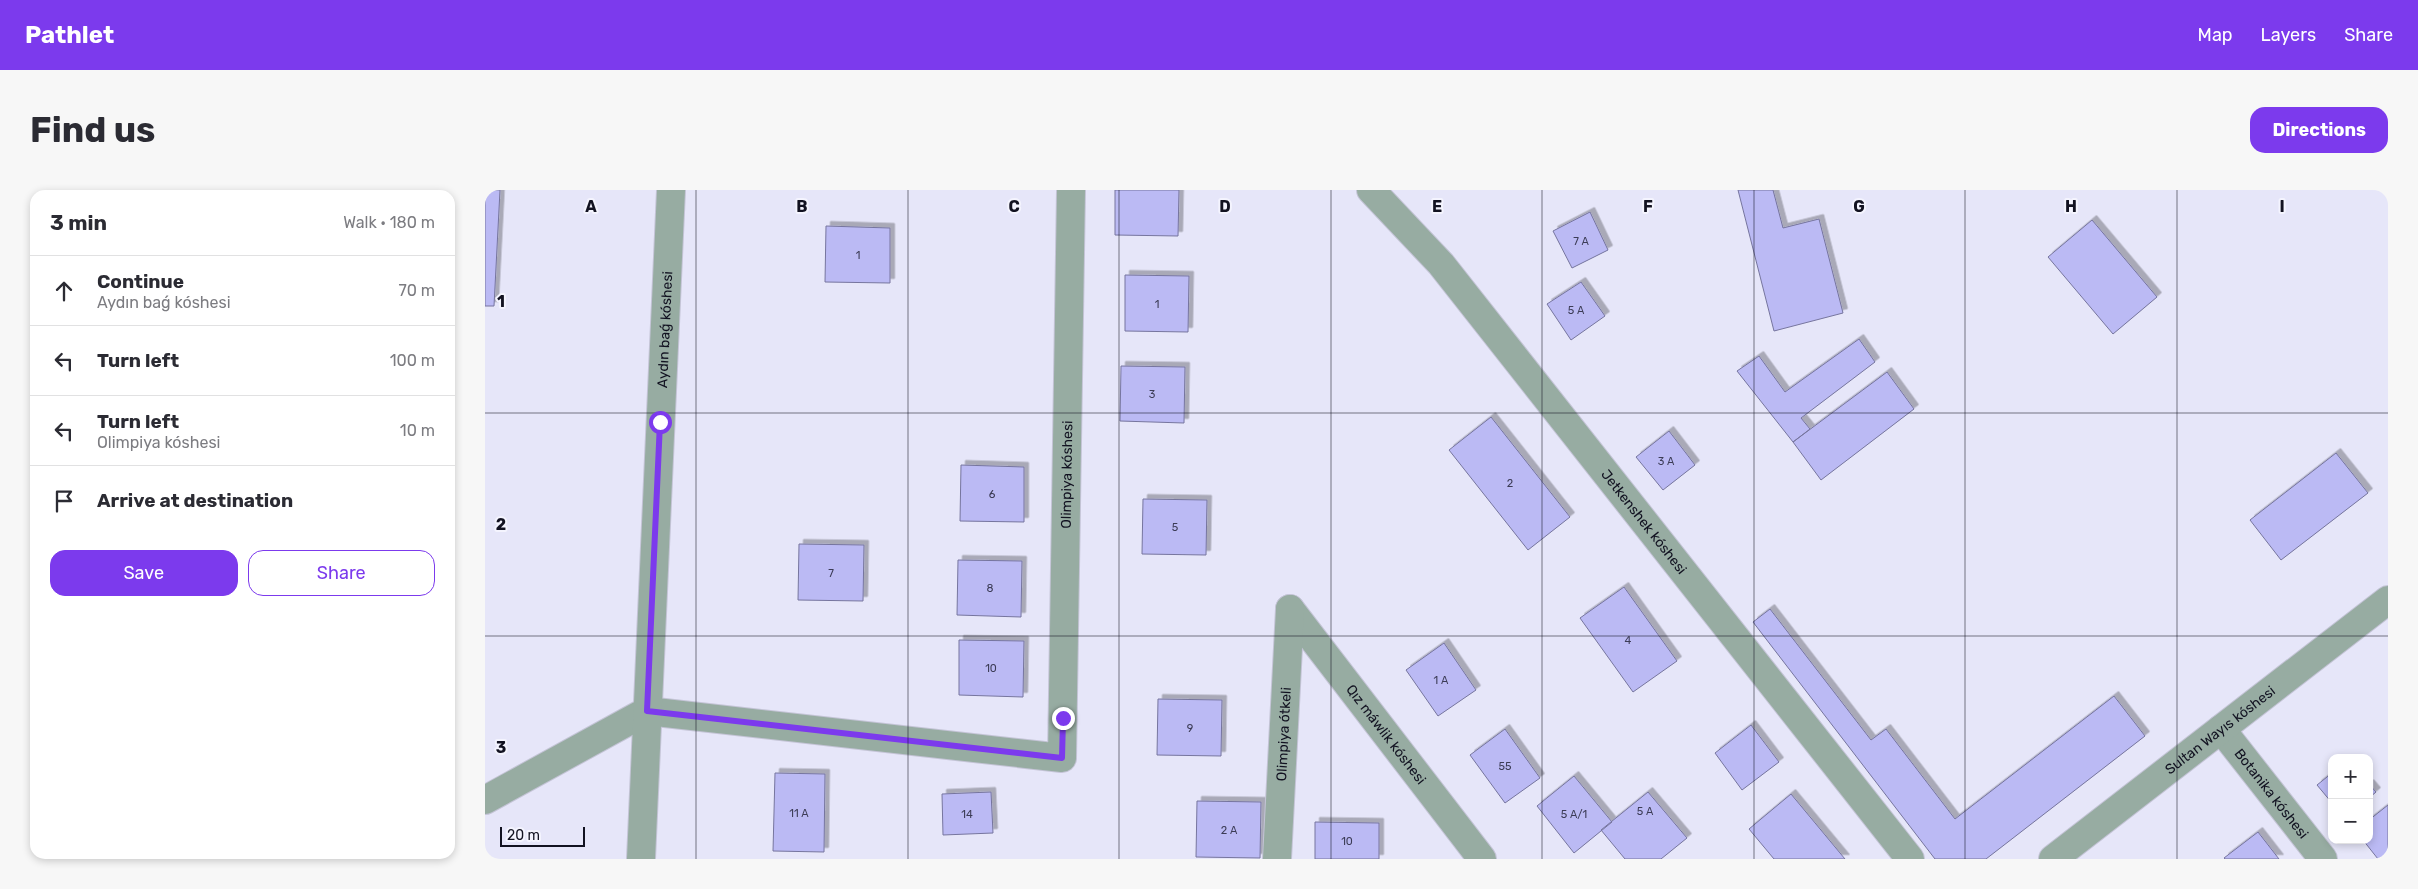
<!DOCTYPE html>
<html lang="en">
<head>
<meta charset="utf-8">
<style>
	:root { --surface:#fff; --page:#f7f7f7; --text:#2b2b33; --muted:#7c7c81; --line:#e1e1e2; --accent:#7c3aed }
	body { margin:0; font-family:Rubik,sans-serif; background:var(--page); color:var(--text) }
	.controls { position:absolute; right:15px; bottom:15px; display:grid; overflow:hidden; border-radius:10px; box-shadow:0 2px 8px #0003 }
	.controls button { width:45px; height:45px; display:grid; place-items:center; padding:0; border:0; border-bottom:1px solid var(--line); background:var(--surface); color:var(--text); font:25px sans-serif }
	.scale { position:absolute; left:15px; bottom:12px; width:85px; box-sizing:border-box; padding-left:5px; border:2px solid #121221; border-top:0; font-size:14px; line-height:18px; white-space:nowrap; color:#121221; -webkit-text-stroke:4px #f4f4fe; paint-order:stroke }
	.stop { position:absolute; width:15px; height:15px; margin:-11px; border:4px solid #7c3aed; border-radius:50%; background:#fff }
	.stop.end { background:#7c3aed; border-color:#fff; box-shadow:0 1px 5px #0008 }
	.list { margin:0; padding:0; list-style:none }
	h2 { display:flex; justify-content:space-between; align-items:center; height:65px; margin:0; padding:0 20px; font-size:21px }
	h2 small { font-size:16px; font-weight:400; color:var(--muted) }
	.list li { display:grid; grid-template-columns:32px 1fr auto; gap:15px; align-items:center; box-sizing:border-box; height:70px; padding:0 20px; border-top:1px solid var(--line) }
	.list b { display:block; font-size:19px; white-space:nowrap }
	.list p { margin:0; font-size:16px; white-space:nowrap; color:var(--muted) }
	.list em { font-size:16px; font-style:normal; color:var(--muted) }
	.actions { display:flex; gap:10px; padding:15px 20px }
	.actions a { flex:1; padding:11px 0; border:1px solid var(--accent); border-radius:15px; text-align:center; font-size:18px; color:var(--accent) }
	.actions .main { background:var(--accent); color:#fff }
	.icon { flex:none; width:28px; height:28px; fill:none; stroke:currentColor; stroke-width:2; stroke-linecap:round; stroke-linejoin:round }
	.map { position:relative; flex:none; width:1903px; height:669px; overflow:hidden; border-radius:15px }
	header { display:flex; align-items:center; gap:30px; box-sizing:border-box; height:70px; padding:0 25px; background:var(--accent); color:#fff }
	header strong { font-size:24px }
	nav { display:flex; gap:28px; margin-inline-start:auto; font-size:18px }
	.intro { display:flex; align-items:center; justify-content:space-between; box-sizing:border-box; height:120px; padding:0 30px }
	h1 { margin:0; font-size:35px }
	.button { padding:12px 22px; border-radius:15px; background:var(--accent); color:#fff; font-size:18px; font-weight:700 }
	main { display:flex; gap:30px; padding:0 30px }
	aside { flex:1; background:var(--surface); border-radius:15px; box-shadow:0 2px 8px #0003 }
	.map>svg:first-child { display:block }
</style>
</head>
<body>
<header>
<strong>Pathlet</strong>
<nav><a>Map</a><a>Layers</a><a>Share</a></nav>
</header>
<div class="intro"><h1>Find us</h1><a class="button">Directions</a></div>
<main>
<aside>
<h2>3 min<small>Walk · 180 m</small></h2>
<ul class="list">
<li><svg class="icon" aria-label="ahead" viewBox="0 0 24 24"><path d="M12 20V5M6 11l6-6 6 6"/></svg><div><b>Continue</b><p>Aydın baǵ kóshesi</p></div><em>70 m</em></li>
<li><svg class="icon" aria-label="left" viewBox="0 0 24 24"><path d="M17 20v-9H6M10 6l-5 5 5 5"/></svg><div><b>Turn left</b></div><em>100 m</em></li>
<li><svg class="icon" aria-label="left" viewBox="0 0 24 24"><path d="M17 20v-9H6M10 6l-5 5 5 5"/></svg><div><b>Turn left</b><p>Olimpiya kóshesi</p></div><em>10 m</em></li>
<li><svg class="icon" aria-label="arrive" viewBox="0 0 24 24"><path d="M6 21V4h12l-3 4 3 4H6"/></svg><div><b>Arrive at destination</b></div></li>
</ul>
<div class="actions"><a class="main">Save</a><a>Share</a></div>
</aside>
<div class="map">
<svg width="1903" height="669" viewBox="0 0 1903 669">
	<defs>
		<filter id="shadow"><feDropShadow dx="4.5" dy="-4.5" stdDeviation="0" flood-color="#0004"/></filter>
	</defs>
	<rect width="100%" height="100%" fill="#e6e6f9"/>
	<path fill="#bbbaf4" stroke="#76759e" filter="url(#shadow)" d="M0 0H15L9 116H0Z
		M630 0H694L693 46 630 45Z
		M1253 0H1288L1298 38 1334 29 1358 123 1289 141Z
		M1105 22 1123 60 1087 78 1068 41Z
		M1607 30 1672 107 1628 144 1563 67Z
		M341 36 405 38V93L340 92Z
		M640 85 704 86 703 142 640 141Z
		M1096 92 1120 126 1086 150 1062 114Z
		M1374 149 1390 172 1316 228 1325 239 1308 252 1252 181 1274 166 1300 202Z
		M636 176 700 177 699 233 635 231Z
		M1402 182 1429 219 1336 290 1308 252Z
		M1006 227 1085 327 1043 360 964 260Z
		M1184 241 1210 275 1178 300 1151 267Z
		M1851 263 1883 303 1796 370 1765 330Z
		M476 275 539 277V332L475 331Z
		M658 309 722 310 721 365 657 364Z
		M314 354 379 355 378 411 313 410Z
		M473 370 537 371 536 427 472 425Z
		M1139 397 1192 471 1148 502 1095 428Z
		M1285 419 1386 550 1401 539 1470 629 1629 506 1660 546 1501 669H1450L1268 432Z
		M474 450 539 451 538 507 474 505Z
		M959 453 991 500 953 526 921 480Z
		M673 509 737 510 736 566 672 565Z
		M1266 535 1294 572 1257 600 1230 563Z
		M1020 539 1055 588 1020 613 985 565Z
		M290 583 340 584 339 662 288 661Z
		M1847 583V613L1832 595Z
		M1089 586 1127 632 1089 663 1052 616Z
		M1884 594 1891 602 1884 608Z
		M506 602 508 643 458 645 457 604Z
		M1163 602 1202 648 1176 669H1140L1116 640Z
		M1306 604 1360 669H1289L1264 639Z
		M712 611 776 612 775 668 711 667Z
		M1903 615V669H1893L1878 650H1884V630Z
		M830 632 894 633V669H830Z
		M1773 642 1794 669H1740L1739 668Z"/>
	<g fill="none" stroke-linecap="round" stroke-linejoin="round">
		<defs>
			<g id="minor">
				<path id="s1" d="M886 0 956 74 1425 669"/>
				<path id="s2" d="M805 419 997 669"/>
				<path id="s3" d="M1736 539 1838 669"/>
				<path id="s4" d="M0 610 162 521 577 568 586 0"/>
				<path id="s5" d="M156 669 186 0"/>
				<path id="s6" d="M792 669 805 419"/>
				<path id="s7" d="M1568 669 1903 410"/>
			</g>
		</defs>
		<use href="#minor" stroke="#c4c4d6" stroke-width="30"/>
		<use href="#minor" stroke="#97aca2" stroke-width="28"/>
	</g>
	<g fill="none" stroke-linecap="round" stroke-linejoin="round">
		<path stroke="#7c3aed" stroke-width="6" d="M175 232 162 521 577 568 578 528"/>
	</g>
	<path fill="none" stroke="#121221" stroke-width="1" stroke-opacity="0.55" d="M211 0V669M423 0V669M634 0V669M846 0V669M1057 0V669M1269 0V669M1480 0V669M1692 0V669M0 223H1903M0 446H1903"/>
	<g text-anchor="middle" stroke-width="4" stroke-linejoin="round" paint-order="stroke">
		<g font-size="11" fill="#3c3c56">
			<text x="1096" y="55">7 А</text>
			<text x="373" y="69">1</text>
			<text x="672" y="118">1</text>
			<text x="1091" y="124">5 А</text>
			<text x="667" y="208">3</text>
			<text x="1181" y="275">3 А</text>
			<text x="1025" y="297">2</text>
			<text x="507" y="308">6</text>
			<text x="690" y="341">5</text>
			<text x="346" y="387">7</text>
			<text x="505" y="402">8</text>
			<text x="1143" y="454">4</text>
			<text x="506" y="482">10</text>
			<text x="956" y="494">1 А</text>
			<text x="705" y="542">9</text>
			<text x="1020" y="580">55</text>
			<text x="1160" y="625">5 А</text>
			<text x="314" y="627">11 А</text>
			<text x="482" y="628">14</text>
			<text x="1089" y="628">5 А/1</text>
			<text x="744" y="644">2 А</text>
			<text x="862" y="655">10</text>
		</g>
		<g font-size="14" fill="#121221" stroke="#f4f4fe">
			<text dy="5" stroke="none"><textPath href="#s5" startOffset="530">Aydın baǵ kóshesi</textPath></text>
			<text dy="5" stroke="none"><textPath href="#s4" startOffset="886">Olimpiya kóshesi</textPath></text>
			<text dy="5" stroke="none"><textPath href="#s1" startOffset="430">Jetkenshek kóshesi</textPath></text>
			<text dy="5" stroke="none"><textPath href="#s7" startOffset="211">Sultan Wayıs kóshesi</textPath></text>
			<text dy="5" stroke="none"><textPath href="#s6" startOffset="125">Olimpiya ótkeli</textPath></text>
			<text dy="5" stroke="none"><textPath href="#s2" startOffset="158">Qız máwlik kóshesi</textPath></text>
			<text dy="5" stroke="none"><textPath href="#s3" startOffset="82">Botanika kóshesi</textPath></text>
		</g>
	</g>
	<g font-size="16" text-anchor="middle" font-weight="bold" fill="#121221" stroke="#f4f4fe" stroke-width="4" stroke-linejoin="round" paint-order="stroke">
		<text x="106" y="22">A</text>
		<text x="317" y="22">B</text>
		<text x="529" y="22">C</text>
		<text x="740" y="22">D</text>
		<text x="952" y="22">E</text>
		<text x="1163" y="22">F</text>
		<text x="1374" y="22">G</text>
		<text x="1586" y="22">H</text>
		<text x="1797" y="22">I</text>
		<text x="16" y="117">1</text>
		<text x="16" y="340">2</text>
		<text x="16" y="563">3</text>
	</g>
</svg>
<div class="controls">
<button>+</button>
<button>−</button>
</div>
<div class="scale">20 m</div>
<div class="stop" style="left:175px;top:232px"></div>
<div class="stop end" style="left:578px;top:528px"></div>
</div>
</main>
</body>
</html>
